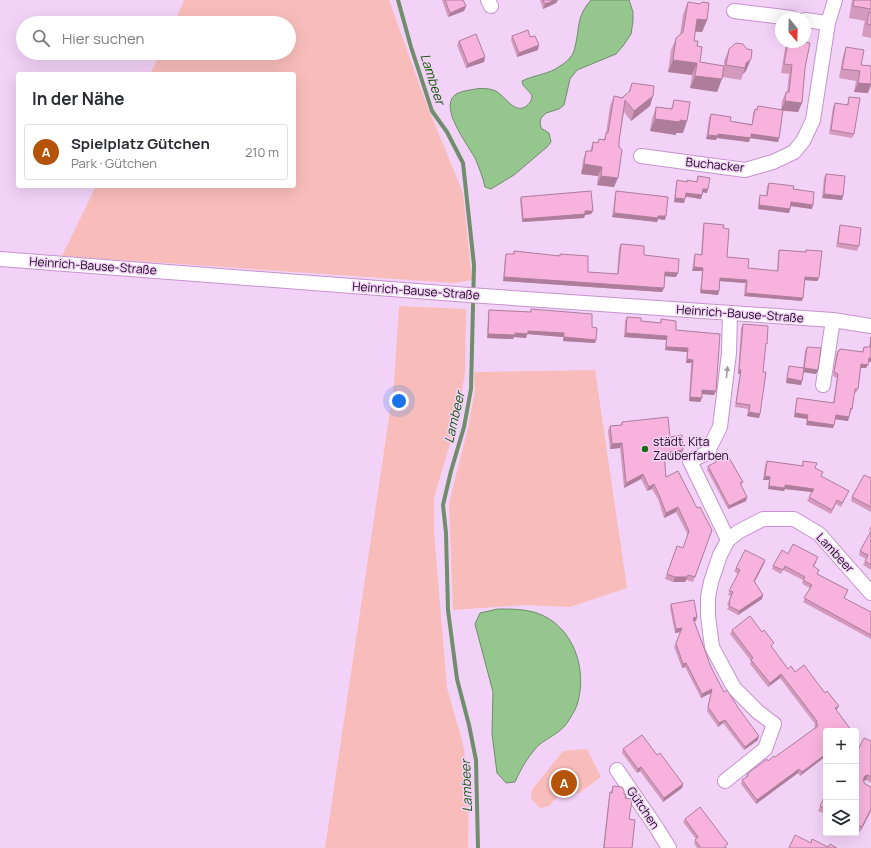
<!DOCTYPE html>
<html lang="de">
<head>
<meta charset="utf-8">
<style>
	:root { --surface:#fff; --page:#f2f2f3; --text:#2b2b33; --muted:#7c7c81; --line:#e1e1e2; --accent:#b45309 }
	body { margin:0; font-family:Manrope,sans-serif; background:var(--page); color:var(--text) }
	.controls { position:absolute; right:12px; bottom:12px; display:grid; overflow:hidden; border-radius:4px; box-shadow:0 4px 16px #0002 }
	.controls button { width:36px; height:36px; display:grid; place-items:center; padding:0; border:0; border-bottom:1px solid var(--line); background:var(--surface); color:var(--text); font:20px sans-serif }
	.compass { position:absolute; left:775px; top:12px; width:36px; height:36px; border-radius:50%; background:var(--surface); box-shadow:0 4px 16px #0002; rotate:161deg }
	.you { position:absolute; left:399px; top:401px; width:14px; height:14px; margin:-10px; border:3px solid #fff; border-radius:50%; background:#1a73e8; box-shadow:0 0 0 6px #1a73e833 }
	.badge { display:grid; place-items:center; width:26px; height:26px; border-radius:50%; background:var(--accent); color:#fff; font-size:13px; font-weight:700 }
	.pin { position:absolute; translate:-50% -50%; border:2px solid #fff; box-shadow:0 1px 4px #0006 }
	.list { margin:0; padding:0; list-style:none }
	h2 { display:flex; justify-content:space-between; align-items:center; height:52px; margin:0; padding:0 16px; font-size:17px }
	h2 small { font-size:13px; font-weight:400; color:var(--muted) }
	.list li { display:grid; grid-template-columns:26px 1fr auto; gap:12px; align-items:center; box-sizing:border-box; height:56px; margin:0 8px 8px; padding:0 8px; border:1px solid var(--line); border-radius:4px }
	.list b { display:block; font-size:15px; white-space:nowrap }
	.list p { margin:0; font-size:13px; white-space:nowrap; color:var(--muted) }
	.list em { font-size:13px; font-style:normal; color:var(--muted) }
	.icon { flex:none; width:22px; height:22px; fill:none; stroke:currentColor; stroke-width:2; stroke-linecap:round; stroke-linejoin:round }
	.map { position:relative; flex:none; width:871px; height:848px; overflow:hidden }
	.search { position:absolute; background:var(--surface); box-shadow:0 4px 16px #0002; left:16px; top:16px; width:280px; height:44px; display:flex; align-items:center; gap:10px; box-sizing:border-box; padding:0 14px; border-radius:22px; color:var(--muted); font-size:15px }
	.panel { position:absolute; background:var(--surface); box-shadow:0 4px 16px #0002; left:16px; top:72px; width:280px; height:116px; border-radius:4px }
	.map>svg:first-child { display:block }
</style>
</head>
<body>
<div class="map">
<svg width="871" height="848" viewBox="0 0 871 848">
	<rect width="100%" height="100%" fill="#f3d2f8"/>
	<path fill="#f8bdba" d="M184 0H389L425 100 463 193 472 280 454 283 62 256 96 186H294V74H150L161 53H289V23H174Z
		M399 306 466 309 465 372 458 417 434 497V532L447 688 463 744 469 782 468 848H325L394 384Z
		M595 370 627 588 570 607 524 605 453 610 449 503 468 428 475 390 474 372Z
		M587 749 601 777 579 793 563 791 549 806 540 808 531 799 532 790 563 751Z"/>
	<path fill="#94c68d" stroke="#708d6c" d="M591 0H629L633 12V21L631 34 623 46 616 54 577 70 570 79 564 105 559 109 546 113 541 118 540 122 541 128 549 133 551 142 547 147 514 175 491 189 485 187C483 177 479 168 475 158 467 143 430 97 465 91 475 89 483 87 493 90 504 93 513 114 525 107 530 104 532 100 532 95L523 85 522 81C534 75 550 74 560 66 567 62 574 55 575 47 580 27 576 17 591 0Z
		M498 609C511 609 524 609 537 613 574 626 588 670 577 705 575 711 570 718 567 723 561 732 548 738 540 744 530 753 520 770 515 782L506 783 497 773 492 734 493 692 475 624 480 613Z"/>
	<g fill="none" stroke-linecap="round" stroke-linejoin="round">
		<path stroke="#708d6c" stroke-width="4" d="M398 0 411 47 432 111 447 132 463 163 474 265 471 389 464 427 451 471 443 505 446 533 448 610 457 679 469 725 476 760 478 848"/>
		<defs>
			<path id="minor" d="M488 0 491 6
				M734 11 792 18
				M805 20 828 23
				M641 156 745 170 773 162 794 152 803 141 813 120 828 23 835 0
				M0 259 469 295 833 320 871 326
				M823 385 833 320
				M728 540 690 461 707 453 720 427 729 353 730 313
				M617 770 656 827 669 848
				M725 781 765 749 774 724 758 712 734 688 712 647 708 616V597L711 582 720 555 728 540 738 532 763 519H794L819 534 871 593"/>
		</defs>
		<use href="#minor" stroke="#c792cf" stroke-width="16"/>
		<use href="#minor" stroke="#fff" stroke-width="14"/>
	</g>
	<path fill="#d49abe" d="M442 0H463L466 6 464 11 448 17Z
		M540 0H558L556 3 543 9Z
		M852 0H871V38L862 36 864 24 865 21 849 18Z
		M688 2 707 20 702 32H695L694 41 697 46 700 62 724 66V61L729 49 736 43 746 71 743 74 741 80 722 77 717 92 690 88 692 75 668 72 671 50 676 38 680 35 683 14Z
		M512 36 530 37 538 50 517 57 511 40Z
		M459 41 485 57 484 62 466 68 457 45Z
		M786 42H805V68L802 103 798 112 783 111 779 138 778 142 750 138 749 142 717 138 716 140 706 139 709 118 711 114 730 121 752 124 753 113 755 109 756 110 758 106 781 110 782 101 786 92H787L789 74 781 73Z
		M846 47 861 65 871 66V85L868 93 854 92 856 81 839 78 843 56Z
		M632 83 650 106 631 121 624 112 619 141 614 187 597 185 598 176 581 174 583 160 586 151H590L593 142 597 143 599 139H604L606 133 610 106 614 96 622 98 628 93Z
		M849 97 854 134 852 138 829 134 833 107 835 103 847 105Z
		M674 100 683 133H676V135L650 131 652 119 656 107 671 109Z
		M826 174 843 196 842 200 822 198 824 178Z
		M698 176 707 193 703 192 701 199 685 197 684 203 674 202 676 184 677 180 686 182 687 180 696 182Z
		M769 183 793 189 812 209 791 206 789 213 758 209 759 199 760 195 766 196 767 186Z
		M616 191 665 220 658 219 657 222 612 217 615 195Z
		M521 197 593 211 591 214 585 215 584 218 522 222 520 200Z
		M704 223 723 228 727 257 748 268 777 271 778 254 779 250 805 252 806 250 818 280 817 281 804 280 802 301 744 296 745 283 720 281 718 295 700 293 702 271H692L694 257 695 254 701 255 703 227Z
		M840 225 859 246 857 251 836 247 839 229Z
		M621 244 644 255 676 277 665 276 662 292 503 281 505 258 506 254H513L514 251 560 256V254L588 272 617 274 619 248Z
		M531 309 592 327 596 340 595 343 563 341V337L527 334 526 338 514 337 513 339 487 338 488 314 489 310 531 312Z
		M627 317 641 321 660 323 661 319 676 330 720 334 714 395 702 394 700 402 689 401 691 363H686L687 352 665 350 666 340 624 337 625 321Z
		M743 324 765 347 760 414 759 418 747 416 748 409 735 407 740 374H738L741 328Z
		M871 337V362L868 361 866 368H861L858 389 856 393 854 392 852 409 851 412H850L848 421 835 419 834 425 833 428 806 425 807 419 794 417 796 402 797 398 833 403 837 378 833 376 836 355 838 351H839L840 349 862 352 864 347H869Z
		M807 347 816 374 804 372 801 385 786 383 788 370 789 366 803 368 805 351Z
		M622 422 670 437 681 455 664 457 666 477 697 508 712 530 693 582 686 580 685 582H673L665 579 677 546 683 548 688 535 676 512 664 518 658 499 652 489 647 491 641 479 624 488 620 448 610 449 608 431 610 426 621 425Z
		M767 461 802 466 803 461 815 468 821 477 847 495 841 507 836 504 831 514 807 501 812 492 785 489 784 491 768 489 769 480H763L765 465Z
		M708 466 743 482 741 485 747 497 746 501 728 509 707 470Z
		M871 478V512L851 501 852 497Z
		M871 525V570L863 565 866 559 859 555 860 551 871 531 869 530Z
		M788 554 817 561 814 567 818 574 848 590 844 598 871 612V639L803 602 810 588 802 584 803 580 783 570 781 574 772 569 773 566Z
		M765 560 754 582 762 599 738 615 727 609 729 606 727 605 731 596 728 595 738 574 734 571 736 568Z
		M671 604 697 617 696 621H694L711 667 724 692 758 740 744 750 723 723 718 727 707 711 711 693 701 698 685 667 682 668 674 647 681 632 675 633 670 608Z
		M732 630 772 647 788 669 795 672 837 709 836 710 851 730V731H826V756L800 776 798 773 756 804 741 784 742 780 746 777 747 774 768 761 775 757 815 728 814 726 815 724 780 678 768 687 750 664 751 661 730 634Z
		M871 741V783L866 780 863 781 871 811 860 832 856 830V754Z
		M623 749 657 755 683 784 682 788 663 802 640 771 637 773 622 753Z
		M613 786 624 794 625 798 629 819 632 848H603L609 796 610 792H611Z
		M826 794V814L818 811Z
		M685 819 727 848H697L694 843 696 839 683 822Z"/>
	<path fill="#ad7d9b" d="M555 0H558L556 3 543 9 545 4Z
		M466 6 464 11 448 17 450 13Z
		M697 19 707 20 702 32 693 31Z
		M539 45 538 50 517 57 519 53Z
		M485 57 484 62 466 68 468 64Z
		M751 59 746 71 743 74 745 68 746 63Z
		M673 60 697 63 692 75 668 72Z
		M695 76 722 79 717 92 690 88Z
		M858 83 871 84 868 93 854 92Z
		M653 96 650 106 631 121 634 111Z
		M785 101 802 103 798 112 781 110Z
		M655 119 680 120 687 121 683 133H676V135L650 131Z
		M718 134H751L779 138 778 142 750 138 749 142 717 138 716 140 706 139 708 135Z
		M584 164 602 167 598 176 581 174Z
		M601 176 618 178 614 187 597 185Z
		M703 189H708L707 193 702 192Z
		M686 193 702 195 701 199 685 196Z
		M824 194 843 196 842 200 822 198Z
		M675 198 685 199 684 203 674 202Z
		M791 202 813 205 812 209 790 206Z
		M759 205 790 209 789 213 758 209Z
		M585 211H593L591 214 585 215 584 218 522 222 523 219Z
		M614 213 658 216H666L665 220 658 219 657 222 612 217Z
		M694 267 703 268 702 271H692Z
		M665 272 678 273 676 277 663 276Z
		M504 277 664 288 662 292 503 281Z
		M805 277H819L818 280 817 281 803 280Z
		M720 278 747 280 745 283 719 281Z
		M701 290 719 291 718 295 700 293Z
		M746 293 803 298 802 301 744 296Z
		M528 331 564 333 563 337 527 334 526 338 514 337 513 339 487 338 488 334 515 333Z
		M626 333 667 336 666 340 624 337Z
		M564 337 596 340 595 343 563 341Z
		M666 347 688 348 687 352 665 350Z
		M869 358H871V362L867 361Z
		M687 359 693 360 691 363H686Z
		M861 364 868 365 866 368H860Z
		M804 368 818 370 816 374 803 372Z
		M739 370H741L740 374H738Z
		M787 378 802 381 801 385 786 383Z
		M702 390 716 391 714 395 701 394Z
		M690 397 702 398 700 402 689 401Z
		M749 412 760 414 759 418 747 416Z
		M795 413 808 415 807 419 794 417Z
		M836 415 849 417 848 421 834 419Z
		M807 421 834 425 833 428 806 425Z
		M622 443 620 448 610 449 612 444Z
		M683 450 681 455 662 457 664 453Z
		M643 474 641 479 624 488 626 483Z
		M765 476 770 477 769 480H763Z
		M654 484 652 489 647 491 649 487Z
		M785 485 814 489 812 492 785 489 784 491 768 489 769 486Z
		M747 497 746 501 728 509 729 506Z
		M678 507 676 512 664 518 666 513Z
		M765 560 764 564 753 585 754 581Z
		M688 575 685 582H673L675 577Z
		M763 595 762 599 738 615 739 611Z
		M697 617 696 621 692 622 693 618Z
		M682 628 681 632 675 633 676 629Z
		M686 663 685 667 682 668 683 664Z
		M781 674 780 678 768 687 770 683Z
		M712 689 711 693 701 698 702 694Z
		M839 706 837 709 833 712 835 708Z
		M725 720 723 723 718 727 719 723Z
		M759 736 758 740 744 750 745 747Z
		M826 754V756L800 776 802 772Z
		M641 767 640 771 637 773 638 769Z
		M799 769 798 773 756 804 757 800Z
		M868 775 866 780 863 781V780L865 776Z
		M683 784 682 788 663 802 664 798Z
		M871 809V811L860 832 862 827Z"/>
	<path fill="#f7b3dd" stroke="#ad7d9b" d="M445 0H463L466 6 450 13Z
		M543 0H555L545 4Z
		M854 0H871V9L853 6Z
		M688 2 700 4 702 2 709 3 707 20 697 19 694 41H698L697 46 702 47 700 62 724 66 722 79 695 76 697 63 673 60 676 38 683 32Z
		M869 12 871 13V25L867 24Z
		M528 30 530 37 535 36 539 45 519 53 512 36Z
		M476 34 485 57 468 64 459 41Z
		M788 42H805L810 43 805 68 802 103 785 101 786 92H789L792 65 784 64Z
		M736 43 743 44 747 49 752 50 751 59 746 63 745 68 726 65 729 49Z
		M846 47 864 50 861 65 871 66V84L858 83 860 71 842 69Z
		M632 83 654 86 653 96 634 111 625 100 619 141V147L622 150 618 178 601 176 602 167 584 164 586 151H592L593 142 598 143 599 139 605 140 606 133H608L614 96 623 98V97L630 91Z
		M849 97 860 98 854 134 831 130 835 103 848 105Z
		M674 100 690 102 687 121 680 120V122L655 119 656 107 672 109Z
		M758 106 783 110 779 138 751 134V138L718 134V136L708 135 711 114 731 117 730 121 752 125 755 109 757 110Z
		M826 174 845 176 843 196 824 194Z
		M698 176 710 178 708 189H703L702 195 686 193 685 199 675 198 677 180 687 182V180L697 182Z
		M769 183 794 186 793 189 814 192 813 205 791 202 790 209 759 205 760 195 767 196Z
		M591 191 593 211H585V214L523 219 521 197Z
		M616 191 668 197 666 216H658V218L614 213Z
		M704 223 724 225 723 228 729 229 727 257 749 259 748 268 778 271 779 250 806 252V250L822 251 819 277 818 278 805 277 803 298 746 293 747 280 720 278 719 291 701 290 703 268 694 267 695 254 702 255Z
		M840 225 861 228 859 246 838 243Z
		M621 244 644 246V255L679 259 678 273 665 272 664 288 504 277 506 254H514V251L560 256V254L588 256V272L618 274Z
		M531 309 592 314V327L597 328 596 340 564 337V333L528 331V334L515 333V335L488 334 489 310 531 312Z
		M627 317 641 318V321L661 323V319L676 321V330L720 334 716 391 702 390V398L690 397 693 360 687 359 688 348 666 347 667 336 626 333Z
		M743 324 768 326 767 344 766 343 763 372H766L760 414 749 412 750 405 736 403 741 370H739Z
		M871 337V358H869L868 365 861 364 858 389H855L852 409 851 408 849 417 836 415 834 425 807 421 808 415 795 413 797 398 834 403 838 374 834 372 838 351H839L840 349 863 352 864 347H870Z
		M807 347 821 348 818 370 804 368 802 381 787 378 789 366 804 368Z
		M668 417 670 437 682 435 683 450 664 453 666 477 678 471 697 508 700 507 712 530 695 577 688 575 687 577H675L667 574 677 546 683 548 689 531 678 507 666 513 659 495 654 484 649 487 643 474 626 483 622 443 612 444 610 426 622 425V422Z
		M728 456 743 482 740 483 747 497 729 506 708 466 716 462V460Z
		M767 461 803 466V461L817 463 815 468 823 472 821 476 849 491 842 503 837 500 832 510 809 497 814 489 785 485V488L769 486 770 477 765 476Z
		M864 475 871 478V507L852 497Z
		M871 531V565L865 561 868 555 860 551Z
		M793 544 818 557 813 566 819 570 817 574 848 590 844 598 871 612V635L804 598 812 585 803 580 805 577 785 566 783 570 773 566 782 550 788 554Z
		M745 550 765 560 754 581 763 595 739 611 729 606 730 602 729 601 733 592 729 591 740 570 736 568Z
		M694 600 697 617 693 618 711 667 724 692 727 690 739 709 759 736 745 747 725 720 719 723 708 707 712 689 702 694 686 663 683 664 676 643 682 628 676 629 671 604Z
		M750 616 762 632 764 630 774 643 771 646 788 669 791 666 795 672 804 665 825 693 827 691 839 706 835 708 851 730 850 731H826V754L802 772 799 769 757 800 742 780 748 776 747 774 767 759 768 761 774 756 775 757 818 726 816 722 817 721 781 674 770 683 751 660 753 658 732 630Z
		M642 735 657 755 660 753 683 784 664 798 641 767 638 769 623 749Z
		M864 738 871 741V777L868 775 865 776 863 780 865 784 871 787V809L862 827 856 824V754Z
		M613 786 622 787 624 790V794H626L625 798 631 799 632 801 629 819 635 820 632 848H604L610 792 612 793Z
		M826 794V809L820 806Z
		M700 807 728 844 725 846 726 848H701L695 840 698 837 685 819Z
		M795 835 811 843 812 839 828 847 830 844 837 848H789Z"/>
	<defs><path id="oneway-solid" d="M-6-.8H1V-3.2L6.5 0L1 3.2V.8H-6Z"/></defs>
	<use fill="#a49ca5" href="#oneway-solid" transform="translate(727 372) rotate(-84)"/>
	<circle fill="#1a6c12" stroke="#f3d2f8" stroke-width="1.5" cx="645" cy="449" r="4"/>
	<g text-anchor="middle" stroke-width="3" stroke-linejoin="round" paint-order="stroke">
		<g font-size="12" fill="#1b071e" stroke="#f3d2f8">
			<text transform="translate(715 165) rotate(6)" y="4">Buchacker</text>
			<text transform="translate(93 266) rotate(4)" y="4">Heinrich-Bause-Straße</text>
			<text transform="translate(416 291) rotate(4)" y="4">Heinrich-Bause-Straße</text>
			<text transform="translate(740 314) rotate(4)" y="4">Heinrich-Bause-Straße</text>
			<text transform="translate(835 553) rotate(47)" y="4">Lambeer</text>
			<text transform="translate(643 808) rotate(56)" y="4">Gütchen</text>
		</g>
		<g font-size="12" fill="#1b071e" stroke="#f3d2f8" text-anchor="start">
			<text x="653" y="446">städt. Kita<tspan x="653" dy="14">Zauberfarben</tspan></text>
		</g>
		<g font-size="13" font-style="italic" fill="#14590e" stroke="#f3d2f8">
			<text transform="translate(433 79) rotate(72)" y="5">Lambeer</text>
			<text transform="translate(454 417) rotate(-77)" y="5">Lambeer</text>
			<text transform="translate(466 786) rotate(-92)" y="5">Lambeer</text>
		</g>
	</g>
</svg>
<div class="controls">
<button>+</button>
<button>−</button>
<button><svg class="icon" aria-label="layers" viewBox="0 0 24 24"><path d="M12 4l9 5-9 5-9-5zM3 14l9 5 9-5"/></svg></button>
</div>
<svg class="compass" viewBox="-18 -18 36 36"><path d="M0-13l5 13h-10z" fill="#e53935"/><path d="M0 13l5-13h-10z" fill="#7c7c81"/></svg>
<div class="you"></div>
<div class="pin badge" style="left:564px;top:783px">A</div>
<div class="search"><svg class="icon" aria-label="search" viewBox="0 0 24 24"><circle cx="10" cy="10" r="6"/><path d="M15 15l6 6"/></svg>Hier suchen</div>
<section class="panel">
<h2>In der Nähe<small></small></h2>
<ul class="list">
<li><span class="badge">A</span><div><b>Spielplatz Gütchen</b><p>Park · Gütchen</p></div><em>210 m</em></li>
</ul>
</section>
</div>
</body>
</html>
